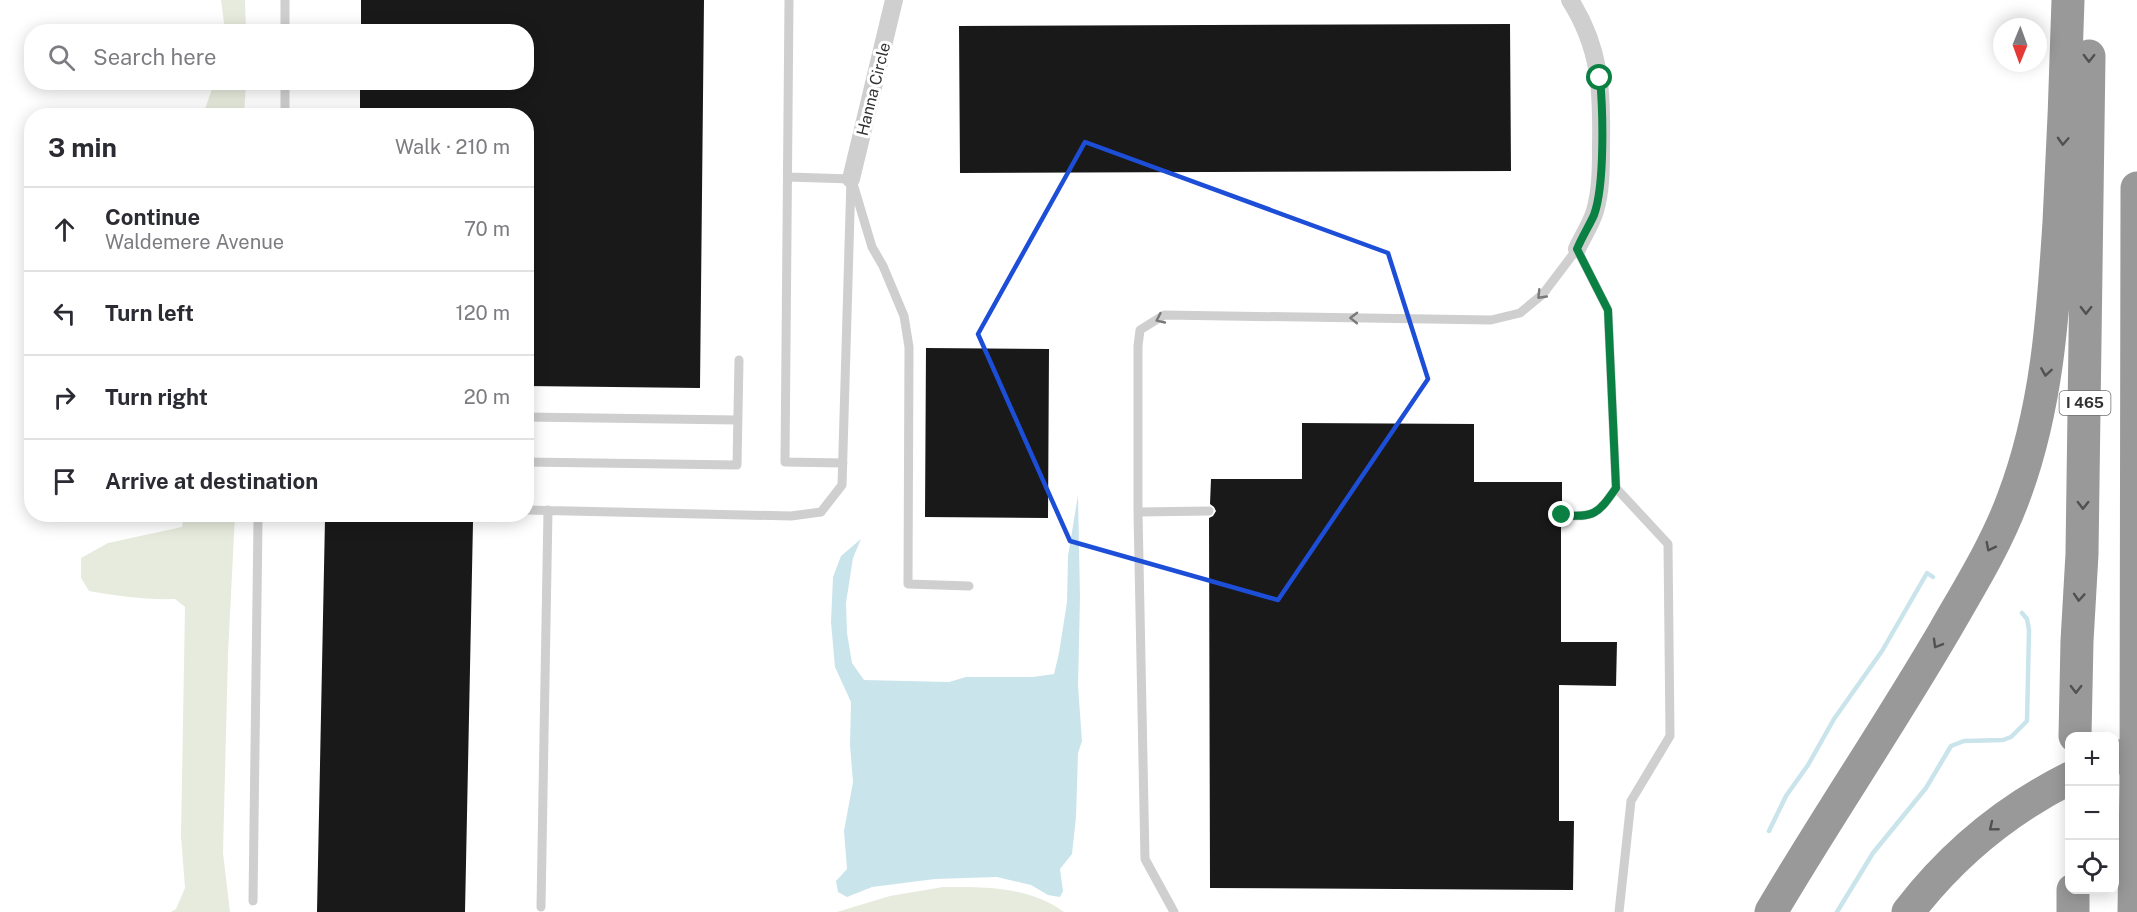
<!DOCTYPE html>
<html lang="en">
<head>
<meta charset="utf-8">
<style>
	:root { --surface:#fff; --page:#f7f7f7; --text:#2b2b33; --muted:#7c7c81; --line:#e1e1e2 }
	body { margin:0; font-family:"Public Sans",sans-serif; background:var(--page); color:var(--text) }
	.controls { position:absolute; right:18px; bottom:18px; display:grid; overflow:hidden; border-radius:12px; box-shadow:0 3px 15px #0003 }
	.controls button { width:54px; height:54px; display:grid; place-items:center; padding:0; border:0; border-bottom:2px solid var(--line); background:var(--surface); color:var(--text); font:30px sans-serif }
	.compass { position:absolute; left:1993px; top:18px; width:54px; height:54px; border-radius:50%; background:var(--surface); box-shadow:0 3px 15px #0003; rotate:181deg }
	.stop { position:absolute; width:18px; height:18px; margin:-14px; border:4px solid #0b8043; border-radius:50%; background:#fff }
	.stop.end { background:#0b8043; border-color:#fff; box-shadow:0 2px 6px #0008 }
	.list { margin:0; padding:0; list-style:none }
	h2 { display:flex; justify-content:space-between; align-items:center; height:78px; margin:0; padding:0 24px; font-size:26px }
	h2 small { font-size:20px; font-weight:400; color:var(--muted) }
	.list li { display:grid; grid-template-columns:39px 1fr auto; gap:18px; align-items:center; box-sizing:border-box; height:84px; padding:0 24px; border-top:2px solid var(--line) }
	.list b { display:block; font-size:22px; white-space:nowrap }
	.list p { margin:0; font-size:20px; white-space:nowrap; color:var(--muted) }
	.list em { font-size:20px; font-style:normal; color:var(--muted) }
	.icon { flex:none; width:33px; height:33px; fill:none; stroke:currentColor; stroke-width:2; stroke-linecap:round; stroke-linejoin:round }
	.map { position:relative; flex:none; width:2137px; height:912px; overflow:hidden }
	.search { position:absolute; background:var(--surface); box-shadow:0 3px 15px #0003; left:24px; top:24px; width:510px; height:66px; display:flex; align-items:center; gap:15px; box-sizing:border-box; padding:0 21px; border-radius:24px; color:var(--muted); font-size:22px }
	.panel { position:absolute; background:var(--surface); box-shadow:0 3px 15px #0003; left:24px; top:108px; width:510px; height:414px; border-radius:24px }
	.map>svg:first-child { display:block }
</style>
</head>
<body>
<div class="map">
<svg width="2137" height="912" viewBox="0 0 2137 912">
	<rect width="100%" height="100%" fill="#fff"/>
	<path fill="#e7ebdd" d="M221 0H245L246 31H225Z
		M214 83H246L244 115H203Z
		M184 515H235L228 654 223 853 230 912H171L176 909 185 888 181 836 185 607 175 599C146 600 118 596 89 591L81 578V558L108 543 182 527Z
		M943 887C984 887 1029 886 1064 912H837L890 896Z"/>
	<path fill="#cae4ec" d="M1078 495 1080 598 1078 686 1082 741 1078 753 1076 817 1072 854 1060 869 1063 891 1060 897 1048 895 1031 885 997 877 935 879 872 887 847 897 838 892 836 881 847 869 844 831 853 782 850 745 851 702 835 667 831 622 833 577 841 556 861 539 853 558 846 603 847 633 852 663 864 680 949 682 966 677H1033L1054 674 1059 653 1067 602 1068 556Z"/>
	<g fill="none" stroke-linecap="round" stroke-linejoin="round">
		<path stroke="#cae4ec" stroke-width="4.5" d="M1769 831 1786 796 1808 765 1834 719 1882 651 1927 573 1933 577
			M1837 912 1873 853 1926 788 1951 746 1964 741 2003 740 2011 737 2027 721 2029 630 2027 619 2022 613"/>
	</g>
	<path fill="#191919" d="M361 0H704L700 388 526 386V116H360V82H526V32H361Z
		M1510 24 1511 171 960 173 959 26Z
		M926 348 1049 349 1048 518 925 517Z
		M1302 423 1474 424V482H1562V508L1557 511 1555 515 1558 520 1561 522V642H1617L1616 686 1559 685V821H1574L1573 890 1210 888 1209 518 1213 516 1216 511 1214 507 1210 504 1211 479H1302Z
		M325 519 473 522 465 912H317Z"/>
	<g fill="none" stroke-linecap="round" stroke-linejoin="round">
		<path stroke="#cfcfcf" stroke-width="9" d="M789 0 785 462 843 463
			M285 32V0
			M285 116V82
			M788 177 851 179
			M854 187 872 247 883 266 904 316 909 347 908 584 969 586
			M526 417 737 420
			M526 462 737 465 739 360
			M1616 488 1668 544 1670 736 1631 801 1619 912
			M526 510 791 516 821 512 842 485 851 179
			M1138 512 1209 511
			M253 901 258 521 262 514
			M541 907 548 510
			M1174 912 1145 859 1138 512V346L1140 330 1164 315 1491 320 1520 313 1543 294 1577 249 1608 310 1616 488C1598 514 1594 518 1562 515"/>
		<path stroke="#cfcfcf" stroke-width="18" d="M1570 0C1601 49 1602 91 1601 147 1601 168 1601 190 1595 211 1591 224 1583 236 1577 249
			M851 179 894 0"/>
		<path stroke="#999" stroke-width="33" d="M2075 736 2077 641 2082 554 2089 56
			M1771 912C1827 817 1889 726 1945 630 1969 588 1996 545 2013 499 2047 410 2053 316 2059 222 2063 148 2066 74 2068 0
			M1908 912C1951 856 2006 810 2070 778
			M2073 912V890
			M2134 912 2136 780 2137 188"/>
		<path stroke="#999" stroke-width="33" d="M2114 759 2137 750"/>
	</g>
	<defs><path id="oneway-chevron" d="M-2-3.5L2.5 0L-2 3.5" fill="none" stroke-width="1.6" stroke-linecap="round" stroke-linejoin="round" transform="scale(1.5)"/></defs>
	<g stroke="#515151">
		<use href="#oneway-chevron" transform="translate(2089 58) rotate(91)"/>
		<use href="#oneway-chevron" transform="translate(2063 141) rotate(93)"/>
		<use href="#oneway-chevron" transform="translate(2086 310) rotate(91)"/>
		<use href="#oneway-chevron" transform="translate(2046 372) rotate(99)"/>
		<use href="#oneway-chevron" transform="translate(2083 505) rotate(91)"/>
		<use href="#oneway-chevron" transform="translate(1990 547) rotate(117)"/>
		<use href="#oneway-chevron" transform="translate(2079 597) rotate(94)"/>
		<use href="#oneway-chevron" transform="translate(1937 644) rotate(120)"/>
		<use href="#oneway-chevron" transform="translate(2076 689) rotate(91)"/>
		<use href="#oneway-chevron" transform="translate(1993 827) rotate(141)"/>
	</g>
	<g stroke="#797979">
		<use href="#oneway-chevron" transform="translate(1541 295) rotate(134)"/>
		<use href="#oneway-chevron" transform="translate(1354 318) rotate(-179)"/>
		<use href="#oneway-chevron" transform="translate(1160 319) rotate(155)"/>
	</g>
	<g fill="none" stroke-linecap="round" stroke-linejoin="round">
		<path stroke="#0b8043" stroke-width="8" d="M1562 515C1594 518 1598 514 1616 488L1608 310 1577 249C1582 237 1589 226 1594 215 1605 185 1603 111 1600 78"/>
	</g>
	<path fill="none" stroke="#1d4ed8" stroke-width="4.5" stroke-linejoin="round" d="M1085 142 1388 253 1428 379 1278 600 1070 541 978 334Z"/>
	<g text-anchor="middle" stroke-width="6" stroke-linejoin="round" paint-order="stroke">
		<rect fill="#fff" stroke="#707070" stroke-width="1.5" x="2059.5" y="391" width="51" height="24" rx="4.5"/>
		<g font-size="15" font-weight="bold" fill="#323232">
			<text x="2085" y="408">I 465</text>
		</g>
		<g font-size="16" fill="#323232" stroke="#fff">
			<text transform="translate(873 89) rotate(-76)" y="6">Hanna Circle</text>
		</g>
	</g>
</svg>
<div class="controls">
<button>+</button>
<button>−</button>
<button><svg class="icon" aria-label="locate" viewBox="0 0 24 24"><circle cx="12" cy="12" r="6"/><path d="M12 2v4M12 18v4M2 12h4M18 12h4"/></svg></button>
</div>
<svg class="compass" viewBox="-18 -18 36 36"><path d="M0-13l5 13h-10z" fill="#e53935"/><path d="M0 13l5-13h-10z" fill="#7c7c81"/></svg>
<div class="stop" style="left:1600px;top:78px"></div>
<div class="stop end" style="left:1562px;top:515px"></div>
<div class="search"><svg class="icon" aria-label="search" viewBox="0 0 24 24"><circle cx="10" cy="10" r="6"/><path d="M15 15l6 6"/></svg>Search here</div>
<section class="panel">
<h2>3 min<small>Walk · 210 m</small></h2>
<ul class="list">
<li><svg class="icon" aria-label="ahead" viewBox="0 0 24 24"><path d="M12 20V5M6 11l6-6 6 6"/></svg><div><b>Continue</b><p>Waldemere Avenue</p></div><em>70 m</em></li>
<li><svg class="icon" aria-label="left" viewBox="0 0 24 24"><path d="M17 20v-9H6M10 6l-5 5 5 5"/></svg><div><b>Turn left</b></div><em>120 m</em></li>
<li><svg class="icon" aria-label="right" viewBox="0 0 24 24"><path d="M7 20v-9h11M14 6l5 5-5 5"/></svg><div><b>Turn right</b></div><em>20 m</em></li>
<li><svg class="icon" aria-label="arrive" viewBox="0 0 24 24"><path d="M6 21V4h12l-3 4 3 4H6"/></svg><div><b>Arrive at destination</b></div></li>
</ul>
</section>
</div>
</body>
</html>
